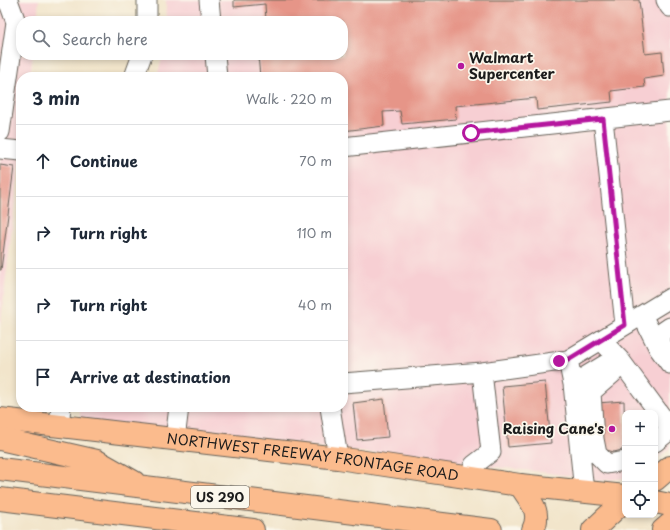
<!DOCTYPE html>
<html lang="en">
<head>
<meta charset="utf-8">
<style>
	:root { --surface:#fff; --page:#f6f6f7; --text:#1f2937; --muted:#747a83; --line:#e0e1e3 }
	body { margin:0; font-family:"Playpen Sans",sans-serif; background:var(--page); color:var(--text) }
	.controls { position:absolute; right:12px; bottom:12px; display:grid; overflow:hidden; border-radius:8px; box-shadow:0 2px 6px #0003 }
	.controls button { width:36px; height:36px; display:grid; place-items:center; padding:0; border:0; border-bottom:1px solid var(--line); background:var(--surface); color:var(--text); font:20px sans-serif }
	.stop { position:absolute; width:12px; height:12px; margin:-9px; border:3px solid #b5179e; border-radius:50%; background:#fff }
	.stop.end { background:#b5179e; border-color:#fff; box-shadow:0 1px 4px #0008 }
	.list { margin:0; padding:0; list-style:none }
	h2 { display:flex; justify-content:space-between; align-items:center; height:52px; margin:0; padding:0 16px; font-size:17px }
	h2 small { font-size:13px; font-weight:400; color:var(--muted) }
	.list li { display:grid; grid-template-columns:26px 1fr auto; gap:12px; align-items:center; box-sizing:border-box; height:72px; padding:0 16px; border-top:1px solid var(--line) }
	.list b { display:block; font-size:15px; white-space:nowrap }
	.list em { font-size:13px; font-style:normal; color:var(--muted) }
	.icon { flex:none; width:22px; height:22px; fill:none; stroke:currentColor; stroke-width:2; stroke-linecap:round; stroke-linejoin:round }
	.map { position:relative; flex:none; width:670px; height:530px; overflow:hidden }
	.search { position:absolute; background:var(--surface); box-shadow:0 2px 6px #0003; left:16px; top:16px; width:332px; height:44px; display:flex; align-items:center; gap:10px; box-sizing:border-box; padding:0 14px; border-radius:16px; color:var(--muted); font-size:15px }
	.panel { position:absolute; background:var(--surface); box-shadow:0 2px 6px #0003; left:16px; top:72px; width:332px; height:340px; border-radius:16px }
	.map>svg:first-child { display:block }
</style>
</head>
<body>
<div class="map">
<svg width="670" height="530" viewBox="0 0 670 530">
	<rect width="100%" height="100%" fill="#fbf7ec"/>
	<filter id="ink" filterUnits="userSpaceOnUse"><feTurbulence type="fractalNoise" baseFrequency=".025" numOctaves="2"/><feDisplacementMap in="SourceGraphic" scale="8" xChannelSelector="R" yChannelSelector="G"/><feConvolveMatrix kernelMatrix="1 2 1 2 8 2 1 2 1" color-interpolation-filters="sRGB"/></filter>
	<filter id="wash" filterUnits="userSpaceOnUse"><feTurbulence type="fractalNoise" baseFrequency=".012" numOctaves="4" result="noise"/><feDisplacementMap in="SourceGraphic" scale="16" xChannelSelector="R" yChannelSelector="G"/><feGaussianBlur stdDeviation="0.9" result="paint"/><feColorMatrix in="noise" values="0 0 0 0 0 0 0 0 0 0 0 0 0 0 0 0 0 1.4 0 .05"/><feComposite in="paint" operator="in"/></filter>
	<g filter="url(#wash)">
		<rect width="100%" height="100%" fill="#f2e5cb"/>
		<path fill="#f7cfd3" d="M0 0H39L37 21H21V55H33L30 77H21V152L0 328Z
			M166 0H670V448L655 461V413H625V478L600 481 542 472 80 421V407H343V77H157L163 55H343V21H167Z"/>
		<g id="blocks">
			<path fill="#e69588" d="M234 0H639L645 54 662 52 664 76 644 79 645 87 611 91 612 102 537 110 536 98 455 106 456 119 402 124 400 111 383 112 384 126 343 131V77H260L258 55H343V21H266L265 4 234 7Z
				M0 165 14 167 1 270H0Z
				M545 382 551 443 508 447 502 386Z
				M384 399 388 437 357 440 353 403Z
				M624 401 625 445 622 450 614 452 606 450 600 442 597 403Z"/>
		</g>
	</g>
	<g filter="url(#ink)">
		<use href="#blocks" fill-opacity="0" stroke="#676259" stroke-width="1"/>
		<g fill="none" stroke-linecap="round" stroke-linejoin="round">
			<defs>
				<path id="minor" d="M147 0V21
					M209 0 211 21
					M666 0 670 7
					M215 55 217 77
					M134 77 142 55
					M603 119 625 325
					M0 132 16 22 9 3 5 0
					M343 147 670 111
					M0 149 21 151
					M642 315 659 349 670 364
					M601 340 620 360 670 428
					M664 349 657 336 670 327
					M568 360 573 384 584 492
					M620 360 613 373 591 392 594 439 597 454 607 464 625 461
					M343 383 482 372
					M573 384 606 364 620 360
					M330 407 338 458
					M59 426 61 407
					M175 439 179 407
					M655 442 670 430
					M470 477 474 465 491 452 482 372 568 360 670 298"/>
				<g id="major">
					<path id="s1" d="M0 419 338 458 520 485 625 496"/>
					<path d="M655 480 670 467"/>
					<path d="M520 485C530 501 542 511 533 530"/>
					<path d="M655 502 670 505"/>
					<path d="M593 530 625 500"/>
					<path d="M663 530 670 524"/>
				</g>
				<path id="highway" d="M0 439 97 461 134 482
					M0 469 491 530
					M0 499 253 530"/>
			</defs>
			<use href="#minor" stroke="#676259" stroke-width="21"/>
			<use href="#major" stroke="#676259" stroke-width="24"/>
			<use href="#highway" stroke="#676259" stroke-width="24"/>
			<use href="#minor" stroke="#fff" stroke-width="19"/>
			<use href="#major" stroke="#fbbb8d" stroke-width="22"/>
			<use href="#highway" stroke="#fbbb8d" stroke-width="22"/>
		</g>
	</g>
	<g fill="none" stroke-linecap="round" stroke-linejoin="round" filter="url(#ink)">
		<path stroke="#b5179e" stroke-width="5" d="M471 133 603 119 625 325 568 360 559 361"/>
	</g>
	<g fill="#b5179e" stroke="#fbf7ec" stroke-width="1.5">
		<circle cx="461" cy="66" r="4"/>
		<circle cx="612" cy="429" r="4"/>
	</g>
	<g text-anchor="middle" stroke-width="3.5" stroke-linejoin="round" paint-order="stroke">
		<rect fill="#fbf7ec" stroke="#5f5e5a" stroke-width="1" x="191" y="486" width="58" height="22" rx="3"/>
		<g font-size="13" font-weight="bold" fill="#1c1c1c">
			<text x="220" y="502">US 290</text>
		</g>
		<g font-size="14" font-weight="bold" fill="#1c1c1c" stroke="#fbf7ec" text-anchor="start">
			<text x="469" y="63">Walmart<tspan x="469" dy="16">Supercenter</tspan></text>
			<text x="604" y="434" text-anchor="end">Raising Cane's</text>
		</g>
		<g font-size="14" fill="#1c1c1c" stroke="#fbf7ec">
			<text dy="5" stroke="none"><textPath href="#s1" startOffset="315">NORTHWEST FREEWAY FRONTAGE ROAD</textPath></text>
		</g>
	</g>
</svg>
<div class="controls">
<button>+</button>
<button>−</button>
<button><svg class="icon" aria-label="locate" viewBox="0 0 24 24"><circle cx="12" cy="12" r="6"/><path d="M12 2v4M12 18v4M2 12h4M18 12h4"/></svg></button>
</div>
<div class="stop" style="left:471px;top:133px"></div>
<div class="stop end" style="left:559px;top:361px"></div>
<div class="search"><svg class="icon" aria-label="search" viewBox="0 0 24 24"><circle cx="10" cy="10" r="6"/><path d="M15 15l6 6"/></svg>Search here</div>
<section class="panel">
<h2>3 min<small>Walk · 220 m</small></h2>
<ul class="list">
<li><svg class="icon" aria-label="ahead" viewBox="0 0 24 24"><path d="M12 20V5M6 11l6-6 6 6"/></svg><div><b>Continue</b></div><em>70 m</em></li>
<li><svg class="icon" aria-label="right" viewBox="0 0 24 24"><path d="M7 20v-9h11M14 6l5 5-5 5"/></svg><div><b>Turn right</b></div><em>110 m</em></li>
<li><svg class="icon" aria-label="right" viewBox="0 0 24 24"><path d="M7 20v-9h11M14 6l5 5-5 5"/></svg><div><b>Turn right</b></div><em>40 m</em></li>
<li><svg class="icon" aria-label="arrive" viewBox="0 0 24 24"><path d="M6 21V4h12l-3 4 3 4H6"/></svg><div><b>Arrive at destination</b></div></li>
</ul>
</section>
</div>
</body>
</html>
